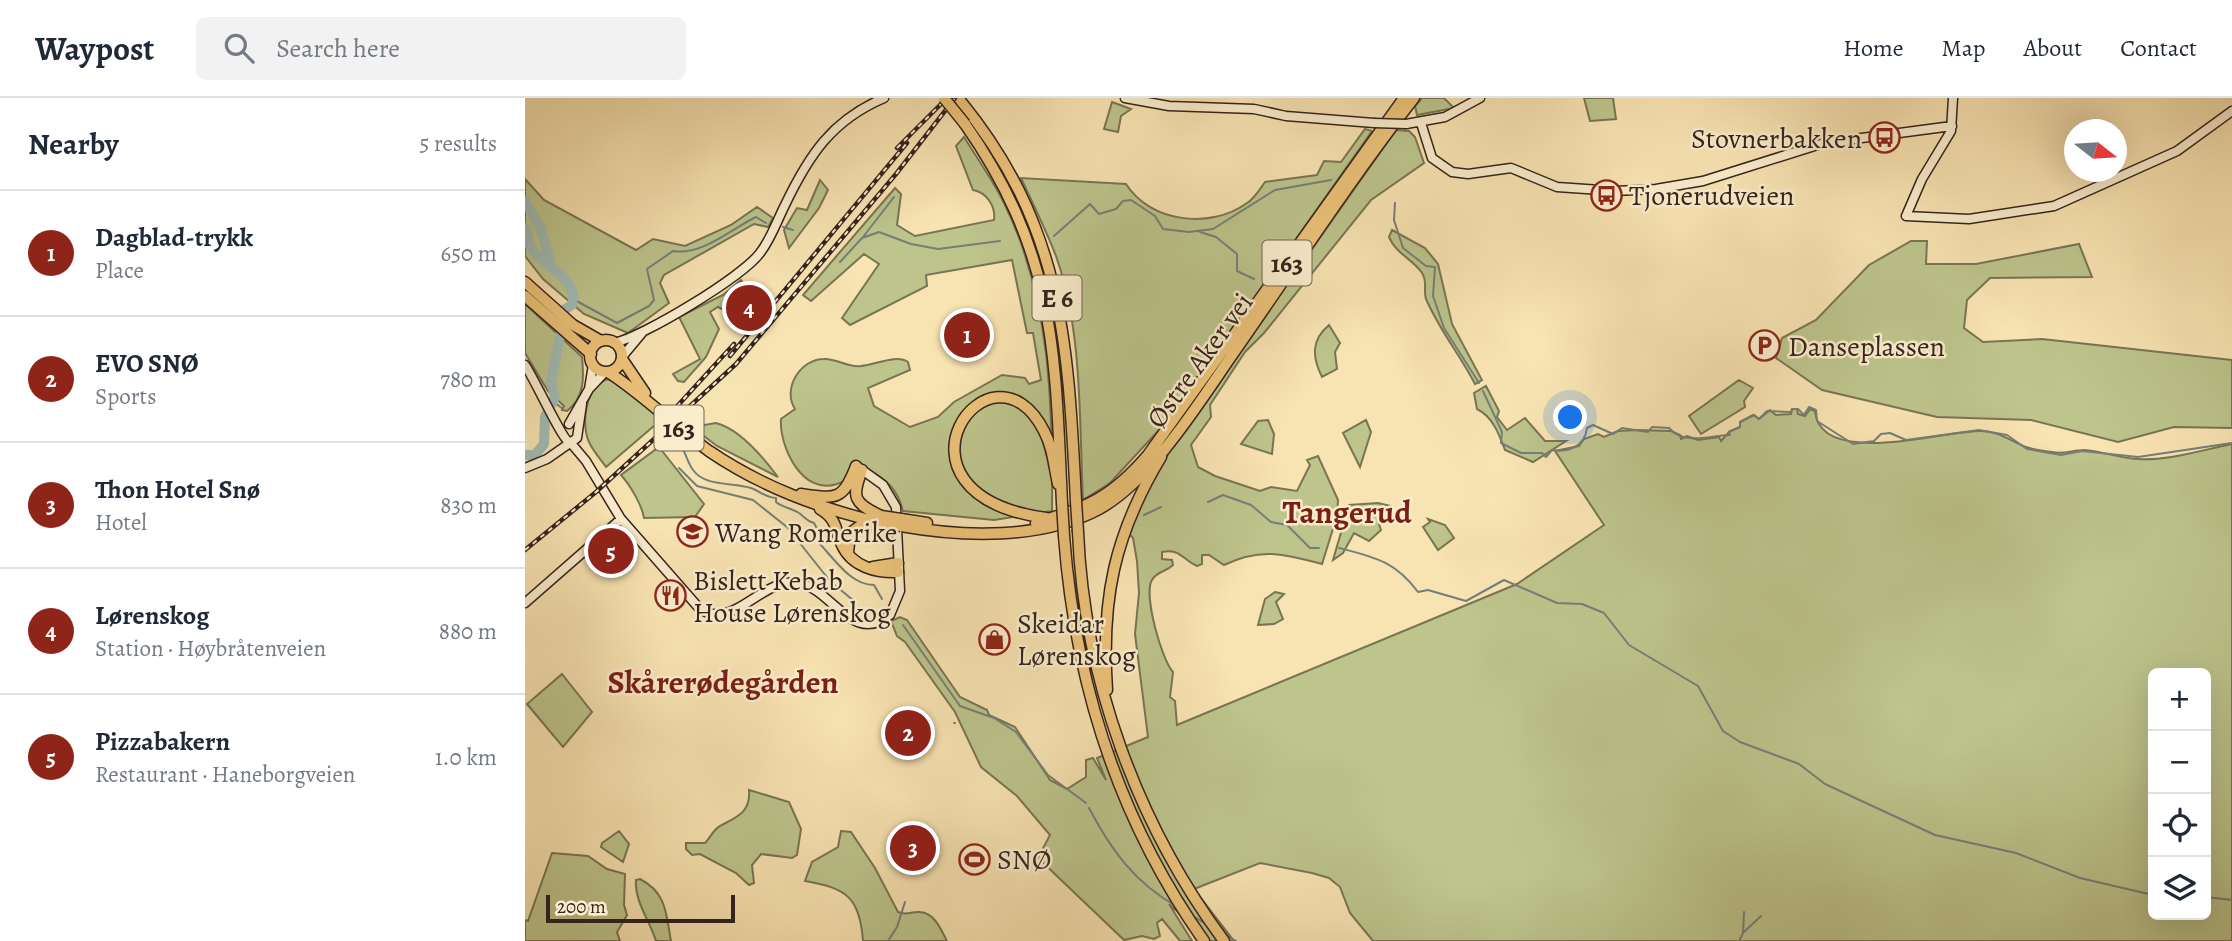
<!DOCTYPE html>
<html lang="en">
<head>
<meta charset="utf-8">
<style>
	:root { --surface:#fff; --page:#f2f2f3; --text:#1f2937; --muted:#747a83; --line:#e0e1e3; --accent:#8f2418 }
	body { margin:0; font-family:Alegreya,serif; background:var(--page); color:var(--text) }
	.controls { position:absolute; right:21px; bottom:21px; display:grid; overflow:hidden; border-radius:10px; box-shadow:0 7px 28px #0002 }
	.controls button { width:63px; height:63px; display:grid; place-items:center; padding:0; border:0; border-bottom:2px solid var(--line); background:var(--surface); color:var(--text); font:35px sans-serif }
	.compass { position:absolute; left:1539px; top:21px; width:63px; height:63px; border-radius:50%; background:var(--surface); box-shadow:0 7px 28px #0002; rotate:107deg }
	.scale { position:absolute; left:21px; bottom:18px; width:189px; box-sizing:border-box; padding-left:7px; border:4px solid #35231c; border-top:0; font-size:19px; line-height:24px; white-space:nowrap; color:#35231c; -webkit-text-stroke:5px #faedcd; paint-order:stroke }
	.you { position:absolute; left:1046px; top:320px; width:24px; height:24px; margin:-18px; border:5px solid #fff; border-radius:50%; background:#1a73e8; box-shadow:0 0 0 10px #1a73e833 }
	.badge { display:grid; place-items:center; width:46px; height:46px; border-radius:50%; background:var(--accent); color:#fff; font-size:23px; font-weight:700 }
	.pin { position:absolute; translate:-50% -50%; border:4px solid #fff; box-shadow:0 2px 7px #0006 }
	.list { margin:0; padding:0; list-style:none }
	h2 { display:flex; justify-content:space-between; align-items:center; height:91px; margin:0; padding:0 28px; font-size:30px }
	h2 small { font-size:23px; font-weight:400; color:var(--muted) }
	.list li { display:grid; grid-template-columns:46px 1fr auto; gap:21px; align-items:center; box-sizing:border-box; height:126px; padding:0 28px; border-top:2px solid var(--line) }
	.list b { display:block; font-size:26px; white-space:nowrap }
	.list p { margin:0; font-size:23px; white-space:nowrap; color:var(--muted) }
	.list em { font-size:23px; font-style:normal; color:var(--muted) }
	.icon { flex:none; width:38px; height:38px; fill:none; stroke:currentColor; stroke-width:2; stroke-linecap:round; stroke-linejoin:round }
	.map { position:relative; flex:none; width:1707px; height:843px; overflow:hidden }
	header { display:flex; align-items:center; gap:42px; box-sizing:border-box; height:98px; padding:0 35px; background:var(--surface); border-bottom:2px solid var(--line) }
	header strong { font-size:33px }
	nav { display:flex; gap:38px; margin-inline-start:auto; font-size:24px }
	.search { width:490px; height:63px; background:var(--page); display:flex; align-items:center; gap:18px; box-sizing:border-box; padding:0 24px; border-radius:10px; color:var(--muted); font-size:26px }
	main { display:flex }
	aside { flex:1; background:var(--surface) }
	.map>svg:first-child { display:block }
</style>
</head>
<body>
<header>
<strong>Waypost</strong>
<div class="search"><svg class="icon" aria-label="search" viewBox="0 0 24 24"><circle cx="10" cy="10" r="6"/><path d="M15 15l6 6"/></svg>Search here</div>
<nav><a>Home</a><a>Map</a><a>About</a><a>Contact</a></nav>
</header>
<main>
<aside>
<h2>Nearby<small>5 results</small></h2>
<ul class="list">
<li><span class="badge">1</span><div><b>Dagblad-trykk</b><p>Place</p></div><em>650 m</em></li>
<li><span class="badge">2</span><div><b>EVO SNØ</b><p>Sports</p></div><em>780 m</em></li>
<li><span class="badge">3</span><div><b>Thon Hotel Snø</b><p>Hotel</p></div><em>830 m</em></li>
<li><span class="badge">4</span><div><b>Lørenskog</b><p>Station · Høybråtenveien</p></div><em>880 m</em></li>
<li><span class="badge">5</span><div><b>Pizzabakern</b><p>Restaurant · Haneborgveien</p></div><em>1.0 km</em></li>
</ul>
</aside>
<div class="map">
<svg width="1707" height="843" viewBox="0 0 1707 843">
	<rect width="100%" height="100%" fill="#f8e3b2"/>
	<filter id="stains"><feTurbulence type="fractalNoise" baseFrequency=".00286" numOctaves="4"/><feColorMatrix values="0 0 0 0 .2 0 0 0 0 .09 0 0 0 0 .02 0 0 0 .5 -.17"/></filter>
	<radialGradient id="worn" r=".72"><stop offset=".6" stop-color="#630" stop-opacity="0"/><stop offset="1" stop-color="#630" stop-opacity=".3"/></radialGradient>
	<path fill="#bdc48c" stroke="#797454" stroke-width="2" fill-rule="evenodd" d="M897 0H919L929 10 892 17 890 8Z
		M1059 0H1088L1091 21 1065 23Z
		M587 4 606 11 596 18 593 34 579 31Z
		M840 31 847 33 645 320 585 385 558 402C554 323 558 234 531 158 521 132 508 106 496 80L601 86C625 124 685 132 722 105 729 101 735 91 740 84L792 77 799 63 816 64Z
		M871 32 884 33 890 39 899 65 846 102 739 235 720 254 685 307 686 319 666 347 673 369 690 378 735 393 746 389 772 393 785 367 782 362 793 358 813 402 812 418 797 466C759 456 736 449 699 467L684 457H677V466L672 468C658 462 655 450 637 454V461L647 462 648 467C641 474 632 473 627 482 618 496 637 563 648 574L645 599 650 603 652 627 992 486 1079 427 1030 353 1054 348 1059 341 1073 336 1079 339 1093 333 1111 332 1146 333 1155 337 1156 341 1162 338 1173 342 1194 339 1196 343 1205 333 1215 329V324L1229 317 1234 321 1245 312 1251 317 1266 316 1267 311H1272L1273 316 1280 318 1285 311 1290 313C1295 371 1421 332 1456 333 1473 333 1486 343 1501 349 1509 352 1519 353 1527 354 1538 357 1548 352 1559 352 1576 353 1594 360 1612 361 1643 363 1677 352 1707 346V843H848L825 815 815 789 804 780 787 775 735 765 669 791 709 843H685L644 806 667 843H655L637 821 632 825 635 838 629 841 617 838 599 842 513 760 525 737 492 698 456 669 430 614 380 544 372 538 366 523 375 519 382 522 435 599 462 612 464 617 490 629 525 682 542 691 561 679V662L568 660 581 682 572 660 623 639 610 536 614 495 612 463 608 440 603 435 624 388 650 345ZM1628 575H1681V817H1628Z
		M439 39C452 60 467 81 478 103 526 199 528 309 527 413L469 422 378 413C372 389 360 381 340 369 332 374 322 383 312 386 277 398 254 348 256 321L270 311C257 291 275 261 299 261 311 260 323 270 336 268 350 267 371 256 383 264L385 272 343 290 349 308 385 329 413 319 429 304 477 277 500 280 504 286 516 282 508 235H502L487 162 401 177 402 188 325 227 317 220 354 166 339 156 286 203 278 197 370 90 376 96 372 127 390 138 469 122C471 108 461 94 448 92L431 48Z
		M0 81 19 102 111 152 128 141 160 148 206 127 232 109 248 120 243 129 229 126 139 177 135 185 144 205 103 235 59 216 18 181 0 158Z
		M295 82 303 92 294 110 264 150 259 132 272 110 282 112Z
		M867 132 900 150 913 166 927 226 957 282 950 286C935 257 915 233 901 201 898 192 903 184 897 175 888 161 871 156 864 139Z
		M1386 143H1402L1401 166H1451L1554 146 1567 179 1465 180 1442 202 1439 230 1458 244 1517 241 1707 262V330L1649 329 1593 344 1506 322 1412 319 1297 292 1251 260 1257 240 1291 222 1344 167Z
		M216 182 219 187 203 214 193 209 185 214 194 231 181 259 159 284 153 283 148 276 175 261 154 219 198 197Z
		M0 206 57 259C59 279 60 299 42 313L37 312 39 308 23 293 0 255Z
		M804 227 815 245 810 254 812 271 797 279C787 259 786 242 804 227Z
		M83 281 97 287 137 321 81 369C76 362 69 354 65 346 55 327 60 288 83 281Z
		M1214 282 1228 290 1219 303 1220 309 1176 336 1164 318Z
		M961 288 974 313 972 319 982 332 1000 320 1020 343H1041L1008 364 980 352C974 336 968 319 952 311L949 295Z
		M743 322 749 336 747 356 716 346 733 323Z
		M841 322 846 334 835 369 818 335Z
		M191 325C215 331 238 359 253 379L192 348 167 329Z
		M134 349 179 406 170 419 119 420C117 407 105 387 96 377Z
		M853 405 865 408 854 426 856 432 844 443 829 435 818 455 808 462 824 407Z
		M903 421 920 427 929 440 913 452 898 429 905 424Z
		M750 494 759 496 751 504 758 521 749 526 733 527 740 501Z
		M37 576 67 614 38 649 2 606Z
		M224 692 264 704 276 731 272 757 267 760 236 756 227 767 229 785 224 787 211 775 175 756 167 757 161 751V745H180C185 740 189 731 195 728 211 719 226 715 224 692Z
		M94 733 104 746 98 764 76 749 77 745Z
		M316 733 326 734 350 770 373 814C383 818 386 813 395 814 410 815 416 832 422 843H338C335 799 321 790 280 783L287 764 313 749Z
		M27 755 63 758 82 771 100 776 99 807 102 817 92 834 95 843H0V822L3 823Z
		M115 781C142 795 141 816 146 843H131C125 823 109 803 111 782Z"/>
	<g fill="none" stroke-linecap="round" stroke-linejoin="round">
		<path stroke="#757f78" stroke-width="2" d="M870 105 869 122 878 150 901 168 910 169 908 198 919 230 954 285
			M258 129 268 132
			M675 134 691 139 712 156V173L729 181
			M529 138 565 106 574 116 591 111 598 103 606 102 630 118 638 131 664 134 688 131 750 92 806 82
			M338 139 369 99
			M315 164 337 140 354 134 386 146 413 151 475 143
			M48 201 92 225 124 208 129 202 122 171 148 153C177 158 206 131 231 119L241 125
			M958 293 977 334 976 345 996 355H1017L1021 359 1027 352C1043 355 1060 348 1062 330L1068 327 1088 336 1097 330 1123 334 1127 329 1144 330C1160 348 1185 337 1205 337L1204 334 1215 329V324L1228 317 1234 321 1242 313 1266 314 1267 311H1273L1279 317 1284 309 1291 312 1292 323 1328 346 1349 343 1356 336 1365 335 1381 342 1454 332 1482 337 1502 351 1536 357 1557 353 1613 359 1707 345
			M29 304 38 311
			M149 337C160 348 160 361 168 372 180 389 208 384 226 390 235 393 241 400 251 400V404C258 410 267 410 274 415 280 419 281 423 289 425L295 436 293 444C309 460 325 487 349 487L357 501
			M154 370 172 388 228 402 262 429 305 483 329 503
			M683 404 698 397 726 407 746 424 762 427 785 450H794
			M619 417 636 409
			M814 450C849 459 870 463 893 494L903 492 941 503 979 482 1032 505 1057 506 1079 515 1104 547 1173 588 1198 633 1215 644 1274 666 1300 686 1410 737 1491 755 1555 780 1628 797
			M378 527 435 608 469 620 491 634 523 677 561 705
			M429 625H430
			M564 710C586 752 610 785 651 808
			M1681 799 1707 802
			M668 818 681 826
			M1219 834 1236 818
			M701 837 711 843
			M363 843 372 829 380 804
			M1214 843 1218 835 1219 814"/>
		<path stroke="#a0bcb6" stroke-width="10" d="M0 103 15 129 27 170
			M0 130C4 137 2 145 7 151 19 169 54 180 47 207L40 211 26 284 30 299 20 319 19 346 10 357H0"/>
		<defs>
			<path id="secondary" d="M600 0 644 8 729 11 761 18 849 25
				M1428 0 1426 33 1397 81 1381 118 1444 121 1529 108 1652 53 1707 13
				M896 25 907 60 927 74 943 76 986 70 1032 89 1090 93 1131 91 1178 83 1299 45 1427 28
				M881 26 920 19 955 0
				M89 245C118 239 217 179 235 155 246 141 252 123 260 107 284 57 307 22 359 0
				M97 259 117 235
				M0 267C9 280 37 341 44 344
				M64 291 80 274
				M44 326 64 291 68 267
				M45 344 61 363 96 421 174 510C208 535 236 479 273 485 307 490 327 548 365 517L375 493 371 409 358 387 333 369
				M0 370 22 361 52 340 57 306
				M0 505 96 421"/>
			<path id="highway" d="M433 0C539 128 543 246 551 403
				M440 26C531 156 530 254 537 405
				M0 184 48 227 76 243
				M0 198 66 256
				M65 258a16 16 0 1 1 32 0a16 16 0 1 1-32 0Z
				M97 261 120 295
				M83 274C119 297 149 328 184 353 237 389 294 410 356 425
				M337 372C326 400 329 405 356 418
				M276 396C311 401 318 403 331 368
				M295 411C313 422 309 430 317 447 327 469 352 475 373 474
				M521 420C346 396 466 229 519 333 528 350 529 368 533 386
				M376 421 402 425
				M511 425C564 408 586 400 623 357L879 0
				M376 428C438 439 516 442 574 411 625 383 672 308 705 260 766 173 824 83 889 0
				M553 434C559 580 612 726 699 843
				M539 438C550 584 594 723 679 843
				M323 455 325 435 335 428 350 426
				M348 469 373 465
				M582 592C576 502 589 437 636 359"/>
		</defs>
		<use href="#secondary" stroke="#35231c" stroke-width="11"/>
		<use href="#highway" stroke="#35231c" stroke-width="13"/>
		<use href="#secondary" stroke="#faedcd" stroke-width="8"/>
		<use href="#highway" stroke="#ecc279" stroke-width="10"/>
		<defs>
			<path id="rail" d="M372 50 419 3
				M205 258 382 45
				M145 316 209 246
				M0 452 71 394 211 266 371 76 430 0"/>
		</defs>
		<use href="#rail" stroke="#35231c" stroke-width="4.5"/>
		<use href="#rail" stroke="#faedcd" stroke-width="2" stroke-dasharray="5" stroke-linecap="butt"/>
		<defs>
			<path id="secondary-bridge" d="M849 25 881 26"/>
			<path id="highway-bridge" d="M419 0 440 26
				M551 403 553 434
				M537 405 539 438
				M356 418 376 421
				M356 425 376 428"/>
		</defs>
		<use href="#secondary-bridge" stroke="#35231c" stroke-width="11" stroke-linecap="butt"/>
		<use href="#highway-bridge" stroke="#35231c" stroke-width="13" stroke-linecap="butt"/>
		<use href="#secondary-bridge" stroke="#faedcd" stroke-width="8"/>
		<use href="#highway-bridge" stroke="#ecc279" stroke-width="10"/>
	</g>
	<defs>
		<symbol id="bus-ring" viewBox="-11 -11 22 22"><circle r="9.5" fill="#faedcd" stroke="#8f2418" stroke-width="1.5"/><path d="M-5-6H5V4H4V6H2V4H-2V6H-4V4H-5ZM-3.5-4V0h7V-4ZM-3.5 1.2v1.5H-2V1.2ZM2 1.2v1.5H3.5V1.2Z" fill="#8f2418"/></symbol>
		<symbol id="parking-ring" viewBox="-11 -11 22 22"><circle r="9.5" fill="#faedcd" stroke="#8f2418" stroke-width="1.5"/><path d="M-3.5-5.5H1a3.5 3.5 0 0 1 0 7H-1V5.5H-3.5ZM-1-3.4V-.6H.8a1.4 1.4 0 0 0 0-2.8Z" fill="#8f2418"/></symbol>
		<symbol id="school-ring" viewBox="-11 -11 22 22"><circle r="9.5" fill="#faedcd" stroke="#8f2418" stroke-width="1.5"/><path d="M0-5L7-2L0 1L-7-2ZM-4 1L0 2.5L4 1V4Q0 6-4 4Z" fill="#8f2418"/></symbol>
		<symbol id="restaurant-ring" viewBox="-11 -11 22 22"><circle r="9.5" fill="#faedcd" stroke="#8f2418" stroke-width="1.5"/><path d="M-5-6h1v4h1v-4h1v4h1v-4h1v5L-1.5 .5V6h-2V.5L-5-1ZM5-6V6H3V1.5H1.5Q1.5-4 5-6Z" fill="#8f2418"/></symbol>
		<symbol id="shop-ring" viewBox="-11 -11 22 22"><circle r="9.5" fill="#faedcd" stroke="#8f2418" stroke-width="1.5"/><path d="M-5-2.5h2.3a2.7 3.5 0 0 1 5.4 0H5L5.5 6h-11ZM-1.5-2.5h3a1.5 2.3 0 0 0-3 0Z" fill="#8f2418"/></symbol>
		<symbol id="stadium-ring" viewBox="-11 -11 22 22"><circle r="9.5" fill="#faedcd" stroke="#8f2418" stroke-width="1.5"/><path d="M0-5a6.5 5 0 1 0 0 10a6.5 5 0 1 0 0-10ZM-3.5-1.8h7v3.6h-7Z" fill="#8f2418"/></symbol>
	</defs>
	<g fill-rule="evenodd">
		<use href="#bus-ring" x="1342" y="22" width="35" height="35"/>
		<use href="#bus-ring" x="1064" y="80" width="35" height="35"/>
		<use href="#parking-ring" x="1222" y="230" width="35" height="35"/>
		<use href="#school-ring" x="150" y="416" width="35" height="35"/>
		<use href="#restaurant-ring" x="128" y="480" width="35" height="35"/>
		<use href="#shop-ring" x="452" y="524" width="35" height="35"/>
		<use href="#stadium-ring" x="432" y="744" width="35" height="35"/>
	</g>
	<g text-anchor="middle" stroke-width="5" stroke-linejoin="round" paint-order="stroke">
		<g fill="#faedcd" stroke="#706051" stroke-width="2">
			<rect x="737.5" y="142.5" width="49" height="45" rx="5"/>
			<rect x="507.5" y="177.5" width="49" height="45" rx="5"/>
			<rect x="129.5" y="307.5" width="49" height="45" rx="5"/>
		</g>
		<g font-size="26" font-weight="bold" fill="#35231c">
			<text x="762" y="174">163</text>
			<text x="532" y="209">E 6</text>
			<text x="154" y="339">163</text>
		</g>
		<g font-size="28" fill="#35231c" stroke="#faedcd" text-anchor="start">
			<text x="1337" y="50" text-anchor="end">Stovnerbakken</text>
			<text x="1104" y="107">Tjonerudveien</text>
			<text x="1263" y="258">Danseplassen</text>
			<text x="190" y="444">Wang Romerike</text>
			<text x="168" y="492">Bislett Kebab<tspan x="168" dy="32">House Lørenskog</tspan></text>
			<text x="492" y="535">Skeidar<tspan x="492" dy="32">Lørenskog</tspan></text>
			<text x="472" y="771">SNØ</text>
		</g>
		<g font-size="28" fill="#35231c" stroke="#faedcd">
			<text transform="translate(674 262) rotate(-54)" y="10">Østre Aker vei</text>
		</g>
		<g font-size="32" font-weight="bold" fill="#7a1f14" stroke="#faedcd">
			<text x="822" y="425">Tangerud</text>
			<text x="198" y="595">Skårerødegården</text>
		</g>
	</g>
	<rect width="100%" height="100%" filter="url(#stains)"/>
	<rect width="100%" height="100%" fill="url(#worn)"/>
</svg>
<div class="controls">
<button>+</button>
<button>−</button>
<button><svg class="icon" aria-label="locate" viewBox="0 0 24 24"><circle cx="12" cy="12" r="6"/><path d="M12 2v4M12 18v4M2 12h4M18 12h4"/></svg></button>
<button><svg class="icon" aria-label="layers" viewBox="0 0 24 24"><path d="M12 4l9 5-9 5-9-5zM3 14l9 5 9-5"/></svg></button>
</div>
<svg class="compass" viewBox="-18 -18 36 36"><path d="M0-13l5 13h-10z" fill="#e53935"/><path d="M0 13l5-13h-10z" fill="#747a83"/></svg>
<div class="scale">200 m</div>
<div class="you"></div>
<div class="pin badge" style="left:442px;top:237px">1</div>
<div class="pin badge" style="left:383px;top:635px">2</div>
<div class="pin badge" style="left:388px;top:750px">3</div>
<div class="pin badge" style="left:224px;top:210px">4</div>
<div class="pin badge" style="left:86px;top:453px">5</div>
</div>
</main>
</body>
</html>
